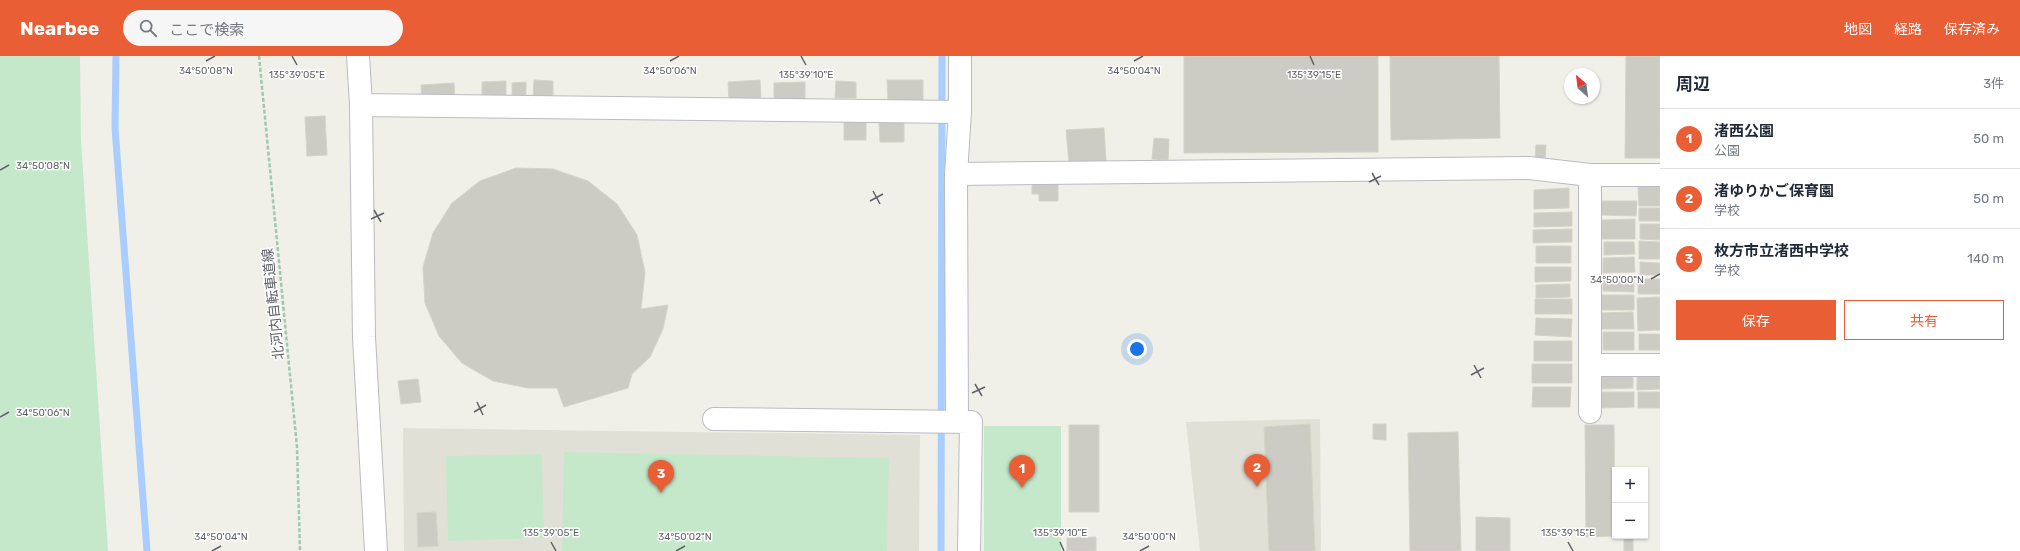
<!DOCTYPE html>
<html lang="ja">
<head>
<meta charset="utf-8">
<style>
	:root { --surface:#fff; --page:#f6f6f7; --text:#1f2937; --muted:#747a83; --line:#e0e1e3; --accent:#ea5e35 }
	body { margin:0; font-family:Rubik,"Noto Sans JP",sans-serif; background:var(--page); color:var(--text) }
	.controls { position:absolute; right:12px; bottom:12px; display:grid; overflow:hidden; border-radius:0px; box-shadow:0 1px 3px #0004 }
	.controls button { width:36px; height:36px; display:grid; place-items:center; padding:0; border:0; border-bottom:1px solid var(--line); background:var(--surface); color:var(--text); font:20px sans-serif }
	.compass { position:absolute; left:1564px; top:12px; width:36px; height:36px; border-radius:50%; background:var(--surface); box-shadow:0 1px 3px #0004; rotate:332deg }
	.you { position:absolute; left:1137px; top:293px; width:14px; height:14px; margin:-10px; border:3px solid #fff; border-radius:50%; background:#1a73e8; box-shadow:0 0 0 6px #1a73e833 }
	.badge { display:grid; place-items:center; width:26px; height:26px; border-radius:50%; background:var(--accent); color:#fff; font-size:13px; font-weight:700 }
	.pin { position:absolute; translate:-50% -33px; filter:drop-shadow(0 1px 2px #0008) }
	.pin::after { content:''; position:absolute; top:21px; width:14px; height:12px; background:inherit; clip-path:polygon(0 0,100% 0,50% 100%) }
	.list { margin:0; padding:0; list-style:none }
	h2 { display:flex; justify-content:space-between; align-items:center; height:52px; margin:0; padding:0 16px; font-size:17px }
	h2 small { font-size:13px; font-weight:400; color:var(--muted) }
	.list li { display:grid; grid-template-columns:26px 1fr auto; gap:12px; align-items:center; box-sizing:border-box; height:60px; padding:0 16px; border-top:1px solid var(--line) }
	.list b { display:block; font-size:15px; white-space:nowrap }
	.list p { margin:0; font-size:13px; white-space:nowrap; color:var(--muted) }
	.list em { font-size:13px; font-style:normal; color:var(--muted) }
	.actions { display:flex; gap:8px; padding:12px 16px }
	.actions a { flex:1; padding:9px 0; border:1px solid var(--accent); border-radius:0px; text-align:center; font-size:14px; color:var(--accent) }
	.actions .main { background:var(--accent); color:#fff }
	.icon { flex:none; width:22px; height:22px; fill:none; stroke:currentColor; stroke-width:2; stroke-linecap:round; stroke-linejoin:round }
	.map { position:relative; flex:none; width:1660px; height:495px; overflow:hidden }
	header { display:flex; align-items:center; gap:24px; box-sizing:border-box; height:56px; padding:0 20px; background:var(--accent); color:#fff }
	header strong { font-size:19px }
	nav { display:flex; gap:22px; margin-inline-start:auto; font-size:14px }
	.search { width:280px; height:36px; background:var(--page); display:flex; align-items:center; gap:10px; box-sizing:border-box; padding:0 14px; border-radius:22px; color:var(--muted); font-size:15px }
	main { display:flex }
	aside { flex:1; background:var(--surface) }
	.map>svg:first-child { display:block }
</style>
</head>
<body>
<header>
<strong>Nearbee</strong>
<div class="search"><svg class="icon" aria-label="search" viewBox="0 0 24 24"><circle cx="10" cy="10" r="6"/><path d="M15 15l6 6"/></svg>ここで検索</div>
<nav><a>地図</a><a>経路</a><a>保存済み</a></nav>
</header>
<main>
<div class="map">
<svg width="1660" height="495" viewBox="0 0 1660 495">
	<rect width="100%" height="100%" fill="#f1f0e8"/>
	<path fill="#e1e0d6" d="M1320 363 1321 495H1200L1186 366Z
		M403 372 920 379 919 495H404Z"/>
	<path fill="#c5e8ca" d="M0 0H80L81 84 108 495H0Z
		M984 370H1061V495H984Z
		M564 396 889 402 887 495H562Z
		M542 398 544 482 448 485 446 400Z"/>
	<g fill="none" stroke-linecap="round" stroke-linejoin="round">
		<path stroke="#aacdff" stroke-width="7" d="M116 0 115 72 147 495
			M941 495 942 0"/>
	</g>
	<path fill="#cccbc4" stroke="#d6d3c6" d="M1184 0H1378V96L1184 97Z
		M1390 0H1499L1500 82 1391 84Z
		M1626 0H1660V102H1625Z
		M534 24 553 25V43L533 42Z
		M760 24 761 44 729 45 728 26Z
		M887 24H923V45L888 46Z
		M506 25V43H482V26Z
		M836 25 856 26V42H835Z
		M526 26V44H512V27Z
		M805 26V44L774 45V27Z
		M454 27 455 43 422 45 421 29Z
		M325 60 327 99 307 100 305 61Z
		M844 64H866V84H844Z
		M879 66H904V86H880Z
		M1104 72 1106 105 1069 107 1066 74Z
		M1154 82 1169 83 1168 104 1152 103Z
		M1536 89H1546L1545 105H1535Z
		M516 112 553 113 588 125 617 148 637 179 645 216 641 253 668 249 663 273 650 301 632 318 628 332 564 351 557 332H528L493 325 462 307 439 280 425 247 423 211 433 177 452 147 480 125Z
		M1058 124V145H1039V138H1032V125Z
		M1660 130V150H1639L1638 131Z
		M1569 132V152L1534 153V134Z
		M1601 145H1637L1636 160 1601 159Z
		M1639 152H1660V165H1639Z
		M1572 156V170L1534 171V157Z
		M1635 163V183H1602V164Z
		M1640 168H1660V184L1640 183Z
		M1572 173V186L1533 187V174Z
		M1639 185 1660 186V203H1639Z
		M1604 186H1634L1635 198 1604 199Z
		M1536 190H1571V207H1536Z
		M1634 201 1635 216 1603 217V202Z
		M1640 206 1660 207V219H1640Z
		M1535 211H1571V225L1535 226Z
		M1603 221H1634V236L1603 235Z
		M1638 223H1660V238H1638Z
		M1570 228V241L1536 242V229Z
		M1601 239H1634V254H1601Z
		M1660 241V274L1638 275 1637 242Z
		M1535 243H1572V258H1535Z
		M1633 256 1634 273H1600V257Z
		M1536 262 1572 263 1571 281 1535 279Z
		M1603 276H1634V294H1603Z
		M1639 278H1660V294H1639Z
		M1534 285H1572V305H1534Z
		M1532 308H1572V327H1532Z
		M1633 316V332L1602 333V317Z
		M1660 317V333L1637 334V318Z
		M418 323 421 346 401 348 398 325Z
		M1533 331H1571L1570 351H1532Z
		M1601 336H1634V351L1601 352Z
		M1638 336H1660V352H1638Z
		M1310 368 1315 495H1269L1264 371Z
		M1373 368H1386V384L1373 383Z
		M1069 369H1099V456H1069Z
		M1585 369H1614L1615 480 1586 481Z
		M1458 376 1461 495H1410L1408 377Z
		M436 456 438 490 418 491 417 457Z
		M1476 461 1510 462V495H1476Z
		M1624 480H1633V495H1624Z
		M1096 481V495H1067V482Z"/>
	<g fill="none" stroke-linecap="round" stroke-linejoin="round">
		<defs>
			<path id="minor" d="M358 0 361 49 364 281 376 495
				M361 49 960 56
				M956 118 1529 112 1590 119H1660
				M1590 119V356
				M1590 309H1660
				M714 363 971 366 969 495
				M957 366 956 118 960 56V0"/>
		</defs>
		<use href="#minor" stroke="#babbc1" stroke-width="24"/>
		<path stroke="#9ec9b0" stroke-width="2.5" stroke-dasharray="4 2" stroke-linecap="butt" d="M259 0 297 391 300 495"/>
		<use href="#minor" stroke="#fff" stroke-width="22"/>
	</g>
	<path fill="none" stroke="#5f6168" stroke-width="1.5" d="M292 0 297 9M801 0 806 9M1310 0 1314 9M206 5 215 0M670 5 679 0M1134 5 1143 0M0 114 9 109M1372 117 1379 129M1369 126 1381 120M873 135 880 148M870 145 883 138M374 154 381 166M371 163 384 157M1651 223 1660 218M1474 309 1481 322M1471 319 1484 312M975 328 982 340M972 337 985 331M477 346 483 359M474 356 486 349M0 361 9 356M551 486 556 495M1060 486 1064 495M1568 486 1573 495M212 495 221 490M676 495 685 490M1140 495 1149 490"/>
	<g text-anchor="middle" stroke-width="3" stroke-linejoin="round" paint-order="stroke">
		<g font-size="14" fill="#5f6168" stroke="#fff">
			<text transform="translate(273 248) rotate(-96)" y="5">北河内自転車道線</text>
		</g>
	</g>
	<g font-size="10" text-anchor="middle" fill="#5f6168" stroke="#fff" stroke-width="3" stroke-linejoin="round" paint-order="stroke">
		<text x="206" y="18">34°50'08"N</text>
		<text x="670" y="18">34°50'06"N</text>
		<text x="1134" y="18">34°50'04"N</text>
		<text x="297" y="22">135°39'05"E</text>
		<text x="806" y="22">135°39'10"E</text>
		<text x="1314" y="22">135°39'15"E</text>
		<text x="43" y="113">34°50'08"N</text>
		<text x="1617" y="227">34°50'00"N</text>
		<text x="43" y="360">34°50'06"N</text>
		<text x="551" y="480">135°39'05"E</text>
		<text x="1060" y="480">135°39'10"E</text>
		<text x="1568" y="480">135°39'15"E</text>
		<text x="221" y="484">34°50'04"N</text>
		<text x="685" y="484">34°50'02"N</text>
		<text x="1149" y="484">34°50'00"N</text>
	</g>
</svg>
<div class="controls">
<button>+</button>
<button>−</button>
</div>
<svg class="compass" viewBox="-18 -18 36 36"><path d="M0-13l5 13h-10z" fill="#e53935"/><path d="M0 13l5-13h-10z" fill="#747a83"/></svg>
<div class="you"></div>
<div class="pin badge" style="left:1022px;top:432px">1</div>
<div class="pin badge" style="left:1257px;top:431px">2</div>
<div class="pin badge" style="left:661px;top:437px">3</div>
</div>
<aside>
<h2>周辺<small>3件</small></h2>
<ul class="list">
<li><span class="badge">1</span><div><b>渚西公園</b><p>公園</p></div><em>50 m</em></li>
<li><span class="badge">2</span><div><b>渚ゆりかご保育園</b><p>学校</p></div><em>50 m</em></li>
<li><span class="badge">3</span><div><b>枚方市立渚西中学校</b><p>学校</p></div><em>140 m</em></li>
</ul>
<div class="actions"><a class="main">保存</a><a>共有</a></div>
</aside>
</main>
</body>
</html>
